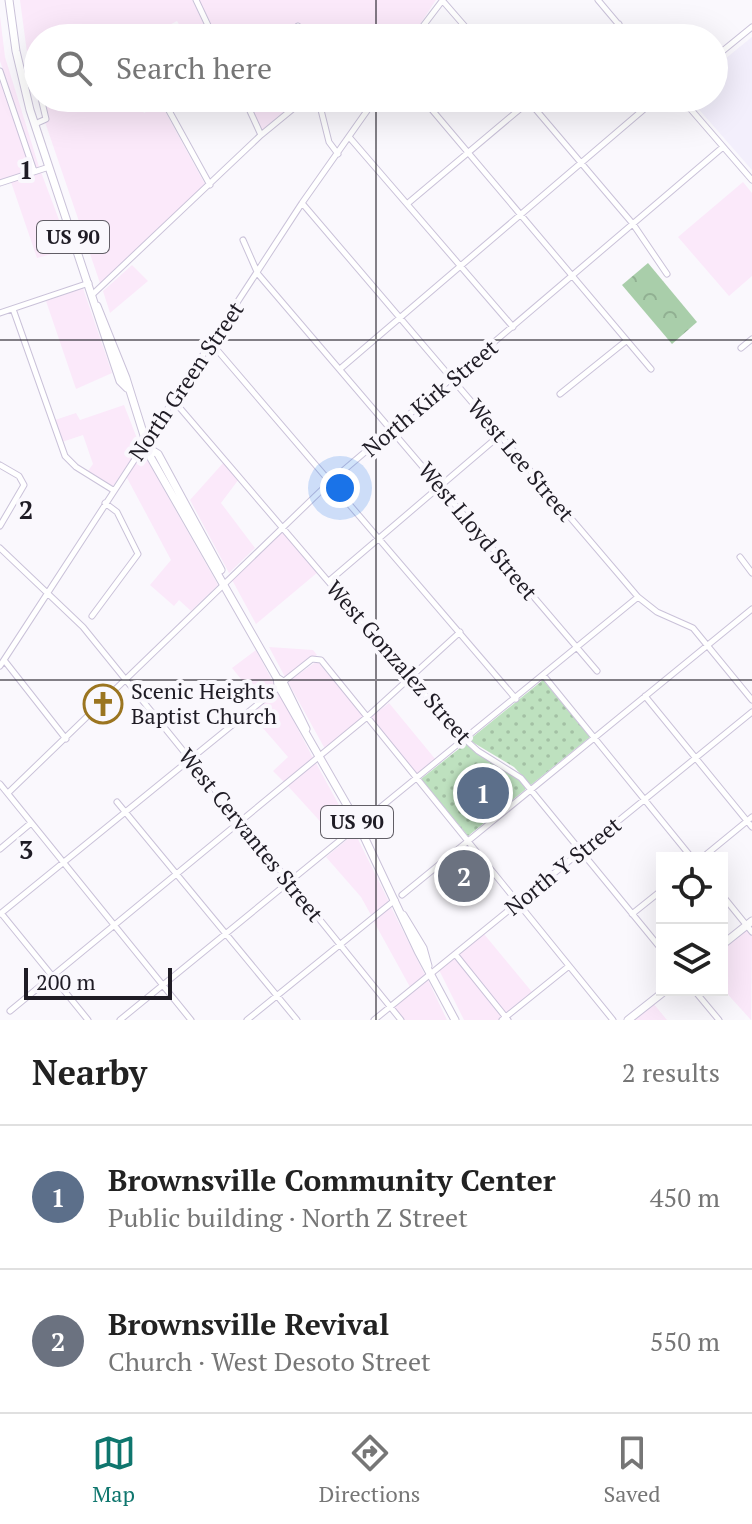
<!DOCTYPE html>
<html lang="en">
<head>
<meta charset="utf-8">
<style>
	:root { --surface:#fff; --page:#f6f6f6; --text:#222; --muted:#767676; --line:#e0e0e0; --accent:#0f766e }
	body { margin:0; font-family:"PT Serif",serif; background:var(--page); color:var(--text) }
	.controls { position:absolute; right:24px; bottom:24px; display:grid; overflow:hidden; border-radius:0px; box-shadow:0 8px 32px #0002 }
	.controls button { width:72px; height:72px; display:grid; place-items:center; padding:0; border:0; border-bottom:2px solid var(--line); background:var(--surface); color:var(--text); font:40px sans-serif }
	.scale { position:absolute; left:24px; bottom:20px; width:148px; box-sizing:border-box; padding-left:8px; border:4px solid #1f1c25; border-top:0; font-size:22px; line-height:28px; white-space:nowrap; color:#1f1c25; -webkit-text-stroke:6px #faf8fd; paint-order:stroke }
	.you { position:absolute; left:340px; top:488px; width:28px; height:28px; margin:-20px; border:6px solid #fff; border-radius:50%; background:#1a73e8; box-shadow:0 0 0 12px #1a73e833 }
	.badge { display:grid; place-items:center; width:52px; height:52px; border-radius:50%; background:var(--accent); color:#fff; font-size:26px; font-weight:700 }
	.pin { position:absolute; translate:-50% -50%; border:4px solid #fff; box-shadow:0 2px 8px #0006 }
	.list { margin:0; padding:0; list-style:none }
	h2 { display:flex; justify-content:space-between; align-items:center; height:104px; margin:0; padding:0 32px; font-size:34px }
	h2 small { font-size:26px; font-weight:400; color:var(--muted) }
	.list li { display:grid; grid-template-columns:52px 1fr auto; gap:24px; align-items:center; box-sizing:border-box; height:144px; padding:0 32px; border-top:2px solid var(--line) }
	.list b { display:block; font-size:30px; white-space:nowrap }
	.list p { margin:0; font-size:26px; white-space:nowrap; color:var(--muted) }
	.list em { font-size:26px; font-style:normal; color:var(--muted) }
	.icon { flex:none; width:44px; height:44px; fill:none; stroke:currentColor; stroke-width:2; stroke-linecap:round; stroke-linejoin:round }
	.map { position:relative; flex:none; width:752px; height:1020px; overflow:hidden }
	.search { position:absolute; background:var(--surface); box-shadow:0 8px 32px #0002; left:24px; right:24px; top:24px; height:88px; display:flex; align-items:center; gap:20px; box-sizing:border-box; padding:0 28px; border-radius:44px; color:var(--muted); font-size:30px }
	.sheet { height:392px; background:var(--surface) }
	nav { display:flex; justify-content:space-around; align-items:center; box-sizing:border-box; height:112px; border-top:2px solid var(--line); background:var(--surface); font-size:22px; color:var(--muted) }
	nav a { display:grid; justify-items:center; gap:4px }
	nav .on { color:var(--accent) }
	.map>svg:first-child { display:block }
</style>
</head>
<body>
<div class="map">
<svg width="752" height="1020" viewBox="0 0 752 1020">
	<defs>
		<pattern id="forest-crowns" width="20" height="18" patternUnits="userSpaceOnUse" patternTransform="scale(2)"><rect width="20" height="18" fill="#a9ceaa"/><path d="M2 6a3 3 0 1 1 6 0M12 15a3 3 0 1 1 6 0" fill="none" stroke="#91b092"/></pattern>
		<pattern id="park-dots" width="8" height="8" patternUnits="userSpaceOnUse" patternTransform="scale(2)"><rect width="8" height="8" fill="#bee1bf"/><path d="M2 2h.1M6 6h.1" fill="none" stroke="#a3c0a4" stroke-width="1.8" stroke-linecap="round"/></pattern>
	</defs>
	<rect width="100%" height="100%" fill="#faf8fd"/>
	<path fill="#fbe9fa" d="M20 0H192L211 38H187L177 21 145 38H38V94L42 112 28 60Z
		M199 0H436L411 38H304L299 23 294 25 298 38H217Z
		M0 16 5 57 39 167 36 168 0 61Z
		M0 79 31 170 0 180Z
		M44 98H137L144 113 161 104 206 186 101 286 45 122 49 118Z
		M247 98H300L262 130Z
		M41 172 70 249 37 258 11 182Z
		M743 182 752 193V276L729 296 678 237Z
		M132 265 148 281 110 313 103 291Z
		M83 288 112 373 76 389 46 301Z
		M124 405 140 446 113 486 88 471 93 464 83 435 62 442 55 420 76 413 80 420Z
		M142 451 218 585 191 611 179 600 174 606 150 585 171 560 126 476Z
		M224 462 239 479 221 503 255 548 229 573 190 500Z
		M282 529 318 572 256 624 231 578Z
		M269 647 313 650 317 655 285 677Z
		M256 650 275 686 258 700 232 668Z
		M317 661 364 717 325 749 288 682Z
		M278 691 313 758 284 782 273 771 288 757 250 713Z
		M389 703 436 760 418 775 371 717Z
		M316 763 352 829 338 841 287 785Z
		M355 833 389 902 371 915 361 897 326 857Z
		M391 907 425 975 410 987 373 920Z
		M746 929 752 936 751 1020 722 988V949Z
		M484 934 532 992 506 1013 459 954Z
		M454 958 502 1017 498 1020H464L439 970Z
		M428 980 447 1020H405L394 1007Z
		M653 1003 667 1020H632Z"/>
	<path fill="#f3effc" d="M752 37V170L689 98H714V68Z"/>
	<path fill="url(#forest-crowns)" d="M648 263 697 322 672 344 622 285Z"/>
	<path fill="url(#park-dots)" d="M543 680 590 737 531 785 514 767 469 740Z
		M465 744 519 779 526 789 468 836 421 779Z"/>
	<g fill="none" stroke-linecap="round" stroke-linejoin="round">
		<defs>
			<path id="minor" d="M196 0 214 38
				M442 0 475 38
				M598 0 630 38
				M298 26 301 38
				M414 38 442 1
				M602 38 619 24
				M714 58 752 27
				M0 71 34 171
				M162 98 210 185
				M244 98 261 135
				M318 98 329 142 338 154
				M422 98 651 369
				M526 98 633 224 667 274
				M681 98 752 180
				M35 124 46 119 41 98
				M350 138 513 327
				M0 183 49 167
				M302 203 638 597 657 612 693 628 752 700
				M407 204 533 98
				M243 240 258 274 597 671
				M93 294 261 135 306 98
				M13 309 65 456 76 467 113 490
				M0 313 89 283
				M212 344 516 699
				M741 348 752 339
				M340 369 657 98
				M560 394 626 341
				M174 401 457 732 478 751 521 778 662 950
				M0 465 19 476 24 485 0 526
				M0 548 83 627 401 1020
				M740 557 752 573
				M329 581 500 435
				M92 616 138 554 117 512 105 503
				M4 660 66 739
				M0 666 302 203 376 98
				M544 676 692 858
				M283 682 312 659 321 660 613 1020
				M645 696 752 827
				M0 784 191 1020
				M8 793 331 481 723 147
				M117 802 297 1020
				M0 849 31 823
				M702 858 752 817
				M402 895 752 609
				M722 895 752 932
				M1 913 88 1020
				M0 914 279 687
				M632 914 662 890
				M455 954 508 1020
				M694 990 719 1020
				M10 1011 367 717 460 632
				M120 1020 638 597
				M247 1020 395 900
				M374 1020 752 712
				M502 1020 569 966"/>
			<path id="major" d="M9 0 16 51 30 110 120 381 127 388
				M97 306 126 378 151 458 277 678 278 685 359 826 418 951 455 1020
				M150 449 158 454 221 570
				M277 678 283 682 306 729
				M403 915 423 948 428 966
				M722 945 752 921
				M628 1020 666 990"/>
		</defs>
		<use href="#minor" stroke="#cac2d9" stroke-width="7"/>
		<use href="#major" stroke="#cac2d9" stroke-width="9"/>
		<use href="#minor" stroke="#fff" stroke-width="5"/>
		<use href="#major" stroke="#fff" stroke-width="7"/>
	</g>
	<path fill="none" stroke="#1f1c25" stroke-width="2" stroke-opacity="0.55" d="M376 0V38M376 98V1020M0 340H752M0 680H752"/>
	<defs>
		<symbol id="church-ring" viewBox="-11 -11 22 22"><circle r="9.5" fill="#faf8fd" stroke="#9b7520" stroke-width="1.5"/><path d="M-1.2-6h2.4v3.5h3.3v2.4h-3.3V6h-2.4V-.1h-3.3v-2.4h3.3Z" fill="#9b7520"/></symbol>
	</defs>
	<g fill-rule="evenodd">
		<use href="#church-ring" x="81" y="682" width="44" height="44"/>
	</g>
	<g text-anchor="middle" stroke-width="8" stroke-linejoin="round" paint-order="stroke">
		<g fill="#faf8fd" stroke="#615e66" stroke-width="2">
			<rect x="37" y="221" width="72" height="32" rx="6"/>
			<rect x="321" y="806" width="72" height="32" rx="6"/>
		</g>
		<g font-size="20" font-weight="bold" fill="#1f1c25">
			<text x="73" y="244">US 90</text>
			<text x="357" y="829">US 90</text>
		</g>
		<g font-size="22" fill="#1f1c25" stroke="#faf8fd">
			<text transform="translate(186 381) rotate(-56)" y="8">North Green Street</text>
			<text transform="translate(430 398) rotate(-40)" y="8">North Kirk Street</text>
			<text transform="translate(521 460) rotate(50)" y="8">West Lee Street</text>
			<text transform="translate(478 531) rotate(50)" y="8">West Lloyd Street</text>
			<text transform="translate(399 662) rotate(49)" y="8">West Gonzalez Street</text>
			<text transform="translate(251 835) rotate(51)" y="8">West Cervantes Street</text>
			<text transform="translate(563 866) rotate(-39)" y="8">North Y Street</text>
		</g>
		<g font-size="22" fill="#1f1c25" stroke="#faf8fd" text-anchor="start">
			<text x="131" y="699">Scenic Heights<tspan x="131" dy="25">Baptist Church</tspan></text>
		</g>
	</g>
	<g font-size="26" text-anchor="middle" font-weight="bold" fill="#1f1c25" stroke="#faf8fd" stroke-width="8" stroke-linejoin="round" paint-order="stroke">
		<text x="26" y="179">1</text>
		<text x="26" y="519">2</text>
		<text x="26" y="859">3</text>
	</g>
</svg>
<div class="controls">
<button><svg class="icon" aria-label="locate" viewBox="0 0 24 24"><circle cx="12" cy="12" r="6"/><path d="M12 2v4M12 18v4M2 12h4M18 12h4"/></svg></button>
<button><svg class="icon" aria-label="layers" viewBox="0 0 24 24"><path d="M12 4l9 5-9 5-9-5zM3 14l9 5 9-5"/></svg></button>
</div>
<div class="scale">200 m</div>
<div class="you"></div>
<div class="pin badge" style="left:483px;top:793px;background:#5c6f8a">1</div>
<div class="pin badge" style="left:464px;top:876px;background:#6b7280">2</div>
<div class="search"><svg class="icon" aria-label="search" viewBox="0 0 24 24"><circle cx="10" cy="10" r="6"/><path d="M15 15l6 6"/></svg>Search here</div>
</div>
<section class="sheet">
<h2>Nearby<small>2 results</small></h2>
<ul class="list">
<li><span class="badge" style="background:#5c6f8a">1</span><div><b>Brownsville Community Center</b><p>Public building · North Z Street</p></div><em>450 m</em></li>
<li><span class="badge" style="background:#6b7280">2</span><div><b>Brownsville Revival</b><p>Church · West Desoto Street</p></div><em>550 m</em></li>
</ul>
</section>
<nav>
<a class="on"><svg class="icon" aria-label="map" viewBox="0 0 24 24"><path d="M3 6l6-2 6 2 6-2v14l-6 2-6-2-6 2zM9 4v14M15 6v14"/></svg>Map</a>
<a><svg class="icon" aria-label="directions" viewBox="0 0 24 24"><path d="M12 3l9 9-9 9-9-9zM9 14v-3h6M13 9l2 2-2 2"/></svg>Directions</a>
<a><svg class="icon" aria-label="saved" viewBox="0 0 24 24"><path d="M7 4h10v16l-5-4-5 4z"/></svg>Saved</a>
</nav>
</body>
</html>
